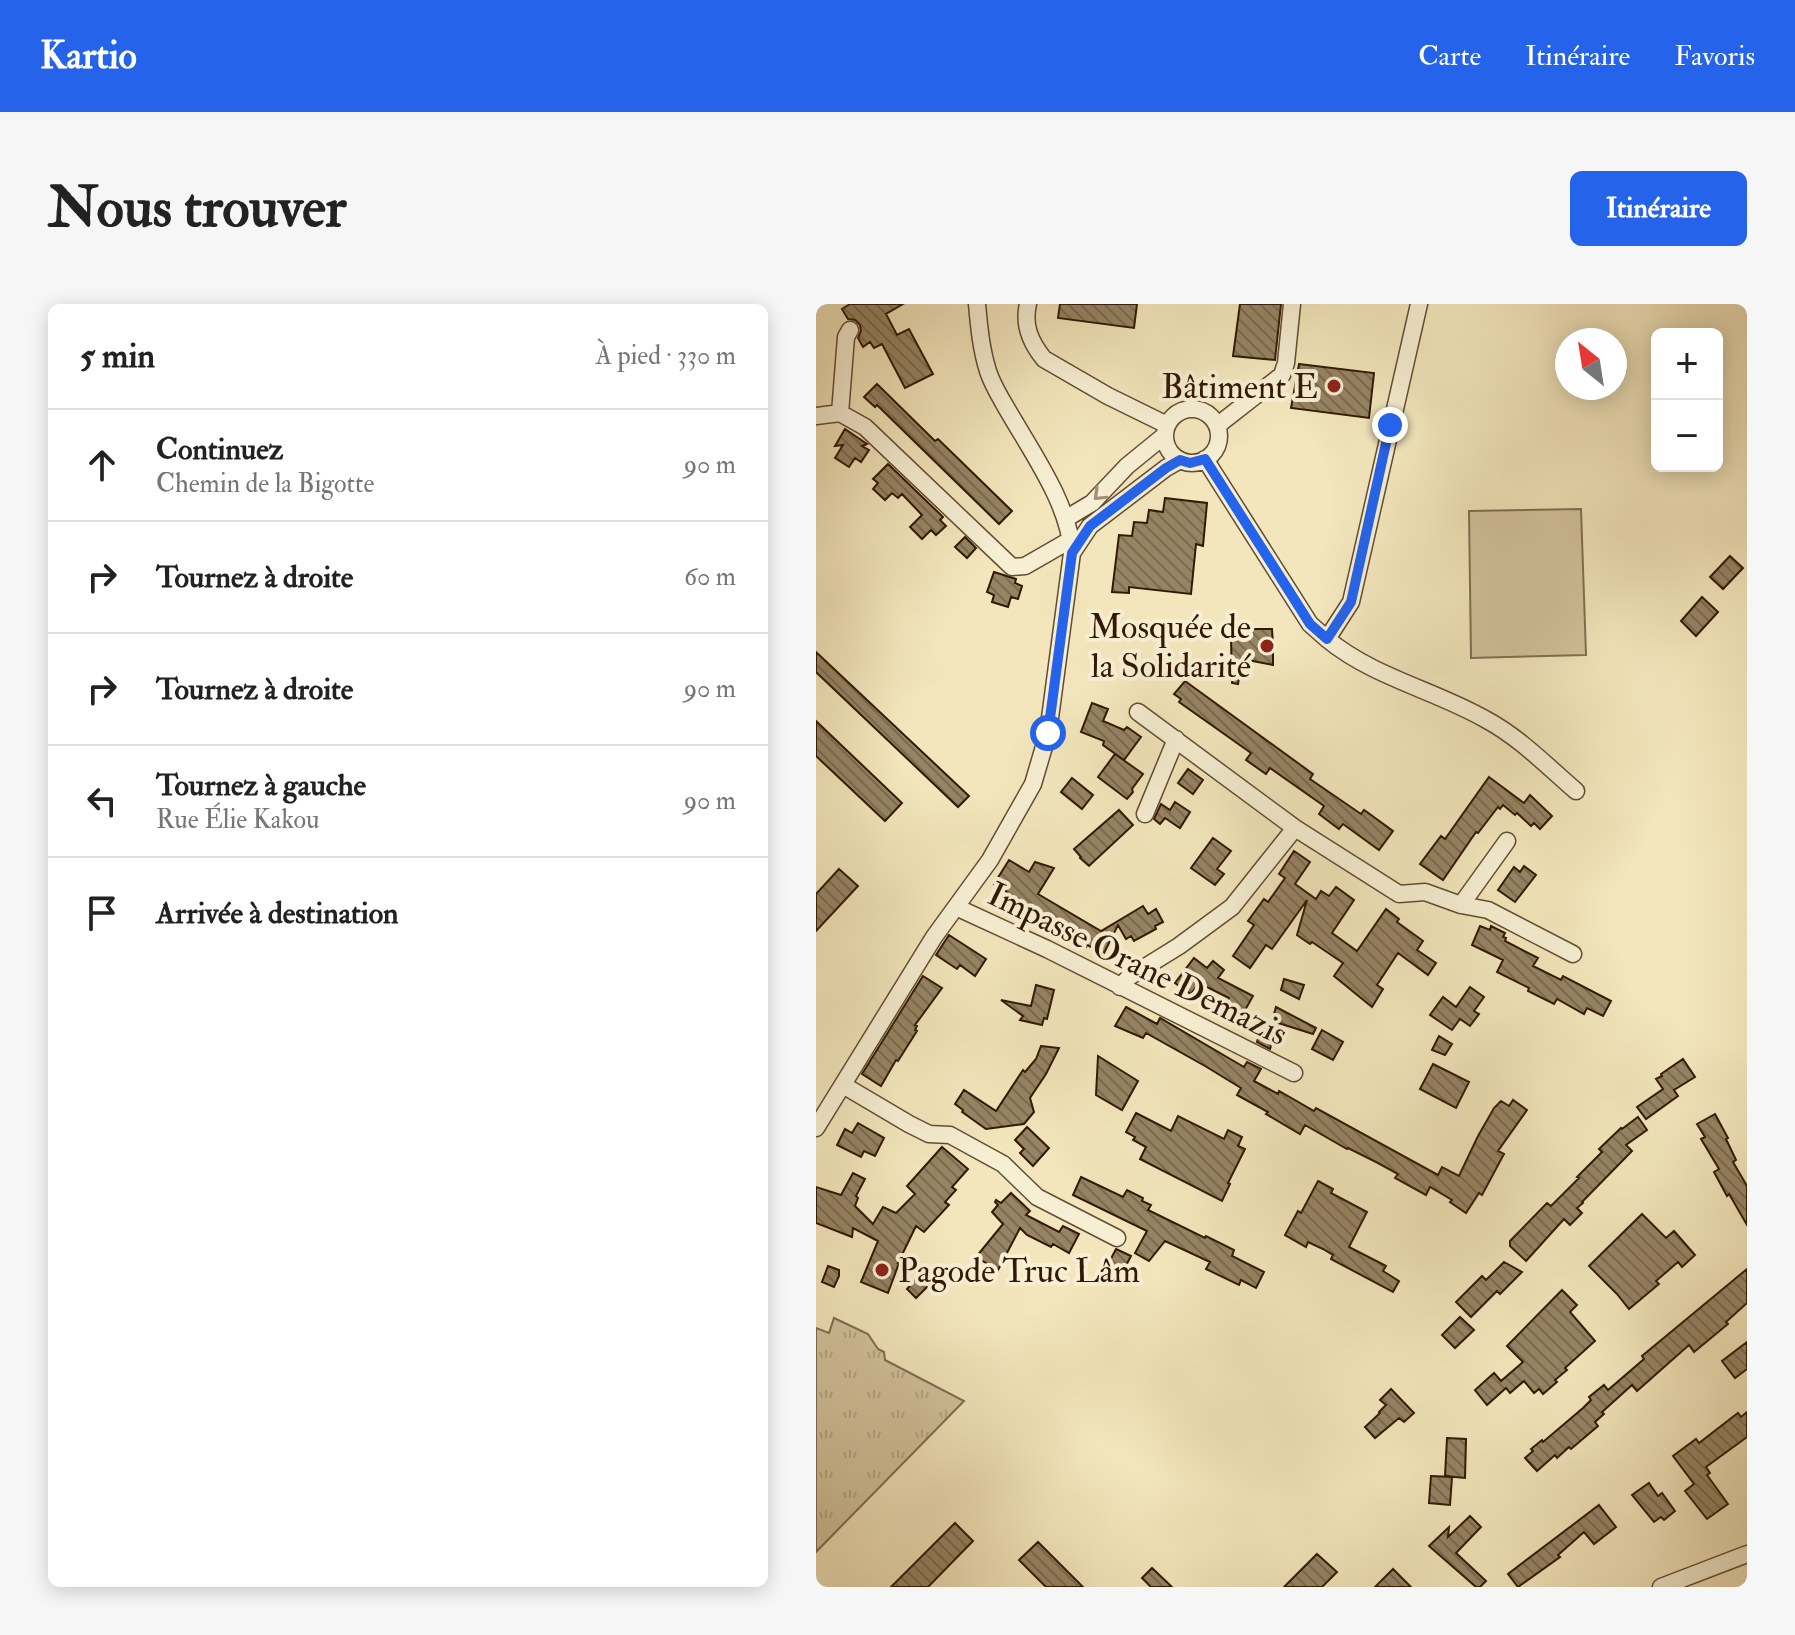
<!DOCTYPE html>
<html lang="fr">
<head>
<meta charset="utf-8">
<style>
	:root { --surface:#fff; --page:#f6f6f6; --text:#222; --muted:#767676; --line:#e0e0e0; --accent:#2563eb }
	body { margin:0; font-family:"IM FELL Double Pica",serif; background:var(--page); color:var(--text) }
	.controls { position:absolute; right:24px; top:24px; display:grid; overflow:hidden; border-radius:12px; box-shadow:0 4px 20px #0003 }
	.controls button { width:72px; height:72px; display:grid; place-items:center; padding:0; border:0; border-bottom:2px solid var(--line); background:var(--surface); color:var(--text); font:40px sans-serif }
	.compass { position:absolute; left:739px; top:24px; width:72px; height:72px; border-radius:50%; background:var(--surface); box-shadow:0 4px 20px #0003; rotate:330deg }
	.stop { position:absolute; width:24px; height:24px; margin:-18px; border:6px solid #2563eb; border-radius:50%; background:#fff }
	.stop.end { background:#2563eb; border-color:#fff; box-shadow:0 2px 8px #0008 }
	.list { margin:0; padding:0; list-style:none }
	h2 { display:flex; justify-content:space-between; align-items:center; height:104px; margin:0; padding:0 32px; font-size:34px }
	h2 small { font-size:26px; font-weight:400; color:var(--muted) }
	.list li { display:grid; grid-template-columns:52px 1fr auto; gap:24px; align-items:center; box-sizing:border-box; height:112px; padding:0 32px; border-top:2px solid var(--line) }
	.list b { display:block; font-size:30px; white-space:nowrap }
	.list p { margin:0; font-size:26px; white-space:nowrap; color:var(--muted) }
	.list em { font-size:26px; font-style:normal; color:var(--muted) }
	.icon { flex:none; width:44px; height:44px; fill:none; stroke:currentColor; stroke-width:2; stroke-linecap:round; stroke-linejoin:round }
	.map { position:relative; flex:none; width:931px; height:1283px; overflow:hidden; border-radius:12px }
	header { display:flex; align-items:center; gap:48px; box-sizing:border-box; height:112px; padding:0 40px; background:var(--accent); color:#fff }
	header strong { font-size:38px }
	nav { display:flex; gap:44px; margin-inline-start:auto; font-size:28px }
	.intro { display:flex; align-items:center; justify-content:space-between; box-sizing:border-box; height:192px; padding:0 48px }
	h1 { margin:0; font-size:56px }
	.button { padding:20px 36px; border-radius:12px; background:var(--accent); color:#fff; font-size:28px; font-weight:700 }
	main { display:flex; gap:48px; padding:0 48px }
	aside { flex:1; background:var(--surface); border-radius:12px; box-shadow:0 4px 20px #0003 }
	.map>svg:first-child { display:block }
</style>
</head>
<body>
<header>
<strong>Kartio</strong>
<nav><a>Carte</a><a>Itinéraire</a><a>Favoris</a></nav>
</header>
<div class="intro"><h1>Nous trouver</h1><a class="button">Itinéraire</a></div>
<main>
<aside>
<h2>5 min<small>À pied · 330 m</small></h2>
<ul class="list">
<li><svg class="icon" aria-label="ahead" viewBox="0 0 24 24"><path d="M12 20V5M6 11l6-6 6 6"/></svg><div><b>Continuez</b><p>Chemin de la Bigotte</p></div><em>90 m</em></li>
<li><svg class="icon" aria-label="right" viewBox="0 0 24 24"><path d="M7 20v-9h11M14 6l5 5-5 5"/></svg><div><b>Tournez à droite</b></div><em>60 m</em></li>
<li><svg class="icon" aria-label="right" viewBox="0 0 24 24"><path d="M7 20v-9h11M14 6l5 5-5 5"/></svg><div><b>Tournez à droite</b></div><em>90 m</em></li>
<li><svg class="icon" aria-label="left" viewBox="0 0 24 24"><path d="M17 20v-9H6M10 6l-5 5 5 5"/></svg><div><b>Tournez à gauche</b><p>Rue Élie Kakou</p></div><em>90 m</em></li>
<li><svg class="icon" aria-label="arrive" viewBox="0 0 24 24"><path d="M6 21V4h12l-3 4 3 4H6"/></svg><div><b>Arrivée à destination</b></div></li>
</ul>
</aside>
<div class="map">
<svg width="931" height="1283" viewBox="0 0 931 1283">
	<defs>
		<pattern id="park-tufts" width="24" height="20" patternUnits="userSpaceOnUse" patternTransform="scale(2)"><rect width="24" height="20" fill="#d2c39d"/><path d="M3 7l-1-3M5 7V3M7 7l1-3M15 17l-1-3M17 17v-4M19 17l1-3" fill="none" stroke="#b5a786"/></pattern>
		<pattern id="building-back-hatch" width="6" height="6" patternUnits="userSpaceOnUse" patternTransform="scale(2)"><rect width="6" height="6" fill="#968464"/><path d="M-1 5l2 2M0 0l6 6M5-1l2 2" fill="none" stroke="#7b6b50"/></pattern>
	</defs>
	<rect width="100%" height="100%" fill="#f3e6bc"/>
	<filter id="stains"><feTurbulence type="fractalNoise" baseFrequency=".0025" numOctaves="4"/><feColorMatrix values="0 0 0 0 .2 0 0 0 0 .09 0 0 0 0 .02 0 0 0 .5 -.17"/></filter>
	<radialGradient id="worn" r=".72"><stop offset=".6" stop-color="#630" stop-opacity="0"/><stop offset="1" stop-color="#630" stop-opacity=".3"/></radialGradient>
	<path fill="url(#park-tufts)" stroke="#826e51" stroke-width="2" d="M18 1014 52 1030 62 1045 68 1048 69 1056 148 1097 0 1248V1024L13 1029Z"/>
	<path fill="#d2c39d" stroke="#826e51" stroke-width="2" d="M765 205 770 351 655 354 653 207Z"/>
	<path fill="url(#building-back-hatch)" stroke="#321905" stroke-width="2" d="M34 0H87L70 10 81 31 93 25 117 70 89 84 66 40 58 44 54 38 47 43 42 34 45 27 44 21 39 16 32 15 26 5Z
		M244 0H321L318 24 242 14Z
		M424 0H465L459 56 417 52Z
		M483 60 558 69 553 114 475 104Z
		M61 80 119 137 122 135 196 207 183 220 61 101 59 103 48 93Z
		M29 125 51 140 46 142 53 146 45 158 39 154 33 163 19 154 27 141 19 142Z
		M72 160 127 213 124 216 130 222 120 231 115 226 106 235 94 223 106 211 86 190 82 194 76 189 69 196 57 185 62 179 57 175Z
		M349 194 391 199 387 242 380 240 375 290 313 283V289L296 288 303 231 316 232 318 218 331 219 333 206 347 208Z
		M149 233 160 244 151 254 139 243Z
		M914 252 927 264 907 285 894 273Z
		M178 268 200 275 199 279 206 282 202 295 195 293 192 303 176 298 178 291 171 288Z
		M886 293 902 308 880 332 865 317Z
		M421 325H456L457 341V361L426 355 422 380 416 379 415 334Z
		M0 348 153 492 142 503 0 368Z
		M369 377 497 470 494 475 545 510 548 506 577 527 563 546 527 520 523 525 503 510 508 502 454 464 450 470 430 456 435 449 363 398 365 395 358 390Z
		M276 399 292 405 287 417 308 426 311 423 325 433 308 456 287 441 288 437 265 428Z
		M0 417 86 499 69 517 0 452Z
		M299 450 327 470 316 485 317 488 311 495 282 473Z
		M372 465 387 476 377 490 362 479Z
		M673 473 708 499 714 491 736 512 724 525 718 519 715 522 701 509 699 511 687 501 684 505 682 503 662 529 660 528 627 576 604 560 625 532 629 535Z
		M256 474 277 491 266 505 245 488Z
		M359 498 374 508 364 524 349 514 344 520 338 515 345 500 354 506Z
		M303 506 317 521 273 562 264 554 265 553 258 545Z
		M397 534 415 547 401 565 408 570 399 581 375 564Z
		M478 547 494 558 479 580 500 595 505 587 513 592 520 583 538 596 516 629 541 647 570 605 583 615 581 618 607 637 601 646 620 659 612 671 582 649 561 681 567 685 556 703 518 672 527 659 496 638 494 640 481 631 491 596 456 645 450 641 434 664 417 652 438 621 432 617 448 595 452 598 469 574 463 570Z
		M193 556 213 568 219 558 238 564 222 590 285 627 327 602 332 610 340 605 347 618 339 622 340 625 318 637 315 632 310 635 302 621 288 649 271 641 270 643 232 624 231 627 218 619 222 613 209 604 211 600 178 580Z
		M708 562 720 571 699 598 682 586 698 563 704 568Z
		M23 565 42 582 0 627V590Z
		M664 622 674 626 675 622 689 629 687 633 690 634 689 637 722 654 717 662 745 676 747 672 795 697 787 712 771 704 768 710 741 695 738 700 712 687 713 684 681 668 687 656 656 641Z
		M133 631 170 655 159 672 144 661 141 665 120 651Z
		M378 654 391 664 397 657 408 666 402 674 437 692 428 708 410 699 413 694 383 679 375 690 359 679Z
		M107 672 126 684 99 721 101 722 99 726 101 727 82 757 80 756 65 782 46 770Z
		M468 675 488 681 483 695 465 686Z
		M220 681 238 686 231 715 228 714 226 721 204 716 207 712 185 696 215 702Z
		M654 683 668 693 658 707 663 710 654 722 644 715 636 726 614 711 627 693 640 703Z
		M310 703 341 720 344 714 428 763 431 758 445 765 438 777 462 790 463 787 498 807 500 804 622 871 626 863 643 872 662 832 678 804 685 797 693 802 697 796 711 806 682 847 688 850 666 891 663 889 650 909 634 898 636 896 614 883 610 891 579 874 582 870 562 859 532 844 531 845 489 821 484 830 450 810 452 808 421 791 425 784 389 762 330 729 327 734 299 722Z
		M460 703 500 724 497 730 456 717Z
		M446 721 460 725 454 745 441 738Z
		M506 726 527 738 517 756 496 745Z
		M623 732 636 740 629 751 616 746Z
		M225 742 243 744 230 770 214 794 218 808 208 820 170 825 146 808 147 806 139 800 148 786 180 807 207 766 209 768 220 755Z
		M282 752 322 777 306 806 280 791Z
		M867 755 879 773 858 786 862 792 830 815 821 803 847 785 840 775 846 772 845 770Z
		M617 760 653 778 640 804 604 785Z
		M320 809 355 827 362 812 408 835 412 826 426 833 422 842 429 845 412 879 414 880 406 897 324 855 330 843 317 836 319 833 310 828Z
		M899 810 912 834 910 835 920 856 917 858 931 882V921L916 895 913 890 911 892 898 868 903 865 885 835 889 833 881 820Z
		M822 813 831 826 810 841 816 847 766 898 767 899 761 904 766 909 754 921 748 915 710 957 694 942V937L731 899 735 902 763 874 761 873 786 848 783 845 805 824 806 825Z
		M42 819 68 834 59 852 48 847 45 853 21 841 29 825 36 829Z
		M211 823 233 844 217 862 204 849 208 845 199 836Z
		M126 843 152 865 136 883 140 886 129 898 133 901 108 928 100 922 82 959H83L72 989 45 978 62 937 37 924 36 933 0 919V883L25 891 37 869 49 875 40 892 42 894 39 902 57 920 67 903 80 909 99 890 91 882Z
		M265 873 307 893 311 886 327 894 326 897 335 901 332 906 389 934 390 932 418 946 416 952 448 968 440 984 425 976 423 981 390 965 394 958 349 937 333 957 319 949 331 927 257 891Z
		M502 877 517 885 515 889 551 908 533 943 570 962 567 967 583 977 577 988 515 955 517 951 507 945 492 938 490 943 469 931 482 907 485 909Z
		M195 889 214 907 210 911 243 928 247 922 263 930 253 949 237 940 235 943 211 931 204 924 182 966 160 953 187 920 176 908 182 901 179 898 180 896 185 899Z
		M826 910 850 934 858 927 879 951 866 963 862 958 840 977 843 980 813 1005 801 990 773 962Z
		M300 945 315 952 304 973 289 966Z
		M688 958 706 968 684 990 681 987 655 1013 640 998 666 972 670 976Z
		M12 962 23 966V972L18 983 6 978Z
		M931 965V999L910 1018 912 1020 878 1048 873 1041 821 1087 816 1081 786 1108 788 1110 779 1118 782 1122 755 1145 753 1143 741 1154 739 1151 721 1167 709 1154 717 1147 715 1145 726 1136 727 1138 767 1104 775 1096 773 1093 788 1081 792 1086 828 1055 826 1052Z
		M106 968 117 977 100 994 91 985Z
		M746 986 761 1001 754 1008 779 1037 749 1064 751 1066 739 1076 741 1078 727 1090 723 1085 718 1089 708 1077 694 1089 690 1084 671 1101 659 1086 678 1069 685 1077 707 1058 691 1042Z
		M644 1013 658 1026 639 1044 626 1031Z
		M931 1038V1065L919 1074 906 1057Z
		M575 1085 598 1109 588 1118 583 1114 559 1134 549 1123 564 1109 563 1108 570 1101 564 1096Z
		M931 1108V1133L890 1163 894 1169 891 1171 912 1200 891 1215 869 1187 878 1180 857 1152 880 1135 883 1139 922 1109 925 1113Z
		M631 1134 650 1135 649 1174 629 1172Z
		M615 1172 636 1173 634 1201 613 1199Z
		M833 1179 842 1192 846 1189 859 1207 848 1216 845 1213 838 1218 816 1191Z
		M783 1201 800 1223 778 1240 768 1228 742 1251 744 1253 702 1283 692 1270Z
		M654 1212 665 1223 640 1249 670 1277 664 1283H660L613 1242 633 1223 632 1233Z
		M139 1219 157 1237 112 1283H75Z
		M222 1238 267 1283H230L203 1256Z
		M501 1250 521 1268 506 1283H468Z
		M336 1264 356 1283H335L326 1274Z
		M577 1265 595 1283H559Z"/>
	<g fill="none" stroke-linecap="round" stroke-linejoin="round">
		<defs>
			<path id="minor" d="M212 0C207 21 214 38 228 55L292 92 351 121
				M603 0 535 298 511 335C557 373 618 386 669 415 703 433 731 462 760 487
				M349 132a27 27 0 1 1 54 0a27 27 0 1 1-54 0Z
				M24 109 30 33 34 26
				M0 112 24 109 49 123 196 263 209 262 256 235
				M402 121 466 71 470 59 476 0
				M389 155 494 320 511 335
				M251 214 276 199 311 162 349 131
				M256 249 274 222 350 164 364 156
				M329 510 360 435
				M479 524 583 590 609 588 645 601 672 606 757 650
				M645 601 691 537
				M140 603 231 645 478 769
				M304 683 313 673 363 642 416 603 479 524 322 408
				M27 781 93 820 113 830 134 831 187 860 221 893 301 934
				M0 824 118 633 174 556 217 480 232 429 256 249C254 201 215 147 191 105 184 93 176 80 172 67 165 45 163 22 161 0
				M845 1283 931 1250"/>
		</defs>
		<use href="#minor" stroke="#624c33" stroke-width="19"/>
		<use href="#minor" stroke="#f7efd3" stroke-width="16"/>
	</g>
	<defs><path id="oneway-chevron" d="M-2-3.5L2.5 0L-2 3.5" fill="none" stroke-width="1.6" stroke-linecap="round" stroke-linejoin="round" transform="scale(2)"/></defs>
	<use stroke="#9e8f76" href="#oneway-chevron" transform="translate(283 191) rotate(136)"/>
	<g fill="none" stroke-linecap="round" stroke-linejoin="round">
		<path stroke="#2563eb" stroke-width="10" d="M232 429 256 249 274 222 350 164 364 156 374 159 389 155 494 320 511 335 535 298 574 121"/>
	</g>
	<g fill="#8f2418" stroke="#f7efd3" stroke-width="3">
		<circle cx="518" cy="82" r="8"/>
		<circle cx="451" cy="342" r="8"/>
		<circle cx="66" cy="966" r="8"/>
	</g>
	<g text-anchor="middle" stroke-width="8" stroke-linejoin="round" paint-order="stroke">
		<g font-size="34" fill="#321905" stroke="#f7efd3" text-anchor="end">
			<text x="502" y="94">Bâtiment E</text>
			<text x="435" y="334">Mosquée de<tspan x="435" dy="39">la Solidarité</tspan></text>
			<text x="82" y="978" text-anchor="start">Pagode Truc Lâm</text>
		</g>
		<g font-size="34" fill="#321905" stroke="#f7efd3">
			<text transform="translate(322 659) rotate(26)" y="12">Impasse Orane Demazis</text>
		</g>
	</g>
	<rect width="100%" height="100%" filter="url(#stains)"/>
	<rect width="100%" height="100%" fill="url(#worn)"/>
</svg>
<div class="controls">
<button>+</button>
<button>−</button>
</div>
<svg class="compass" viewBox="-18 -18 36 36"><path d="M0-13l5 13h-10z" fill="#e53935"/><path d="M0 13l5-13h-10z" fill="#767676"/></svg>
<div class="stop" style="left:232px;top:429px"></div>
<div class="stop end" style="left:574px;top:121px"></div>
</div>
</main>
</body>
</html>
